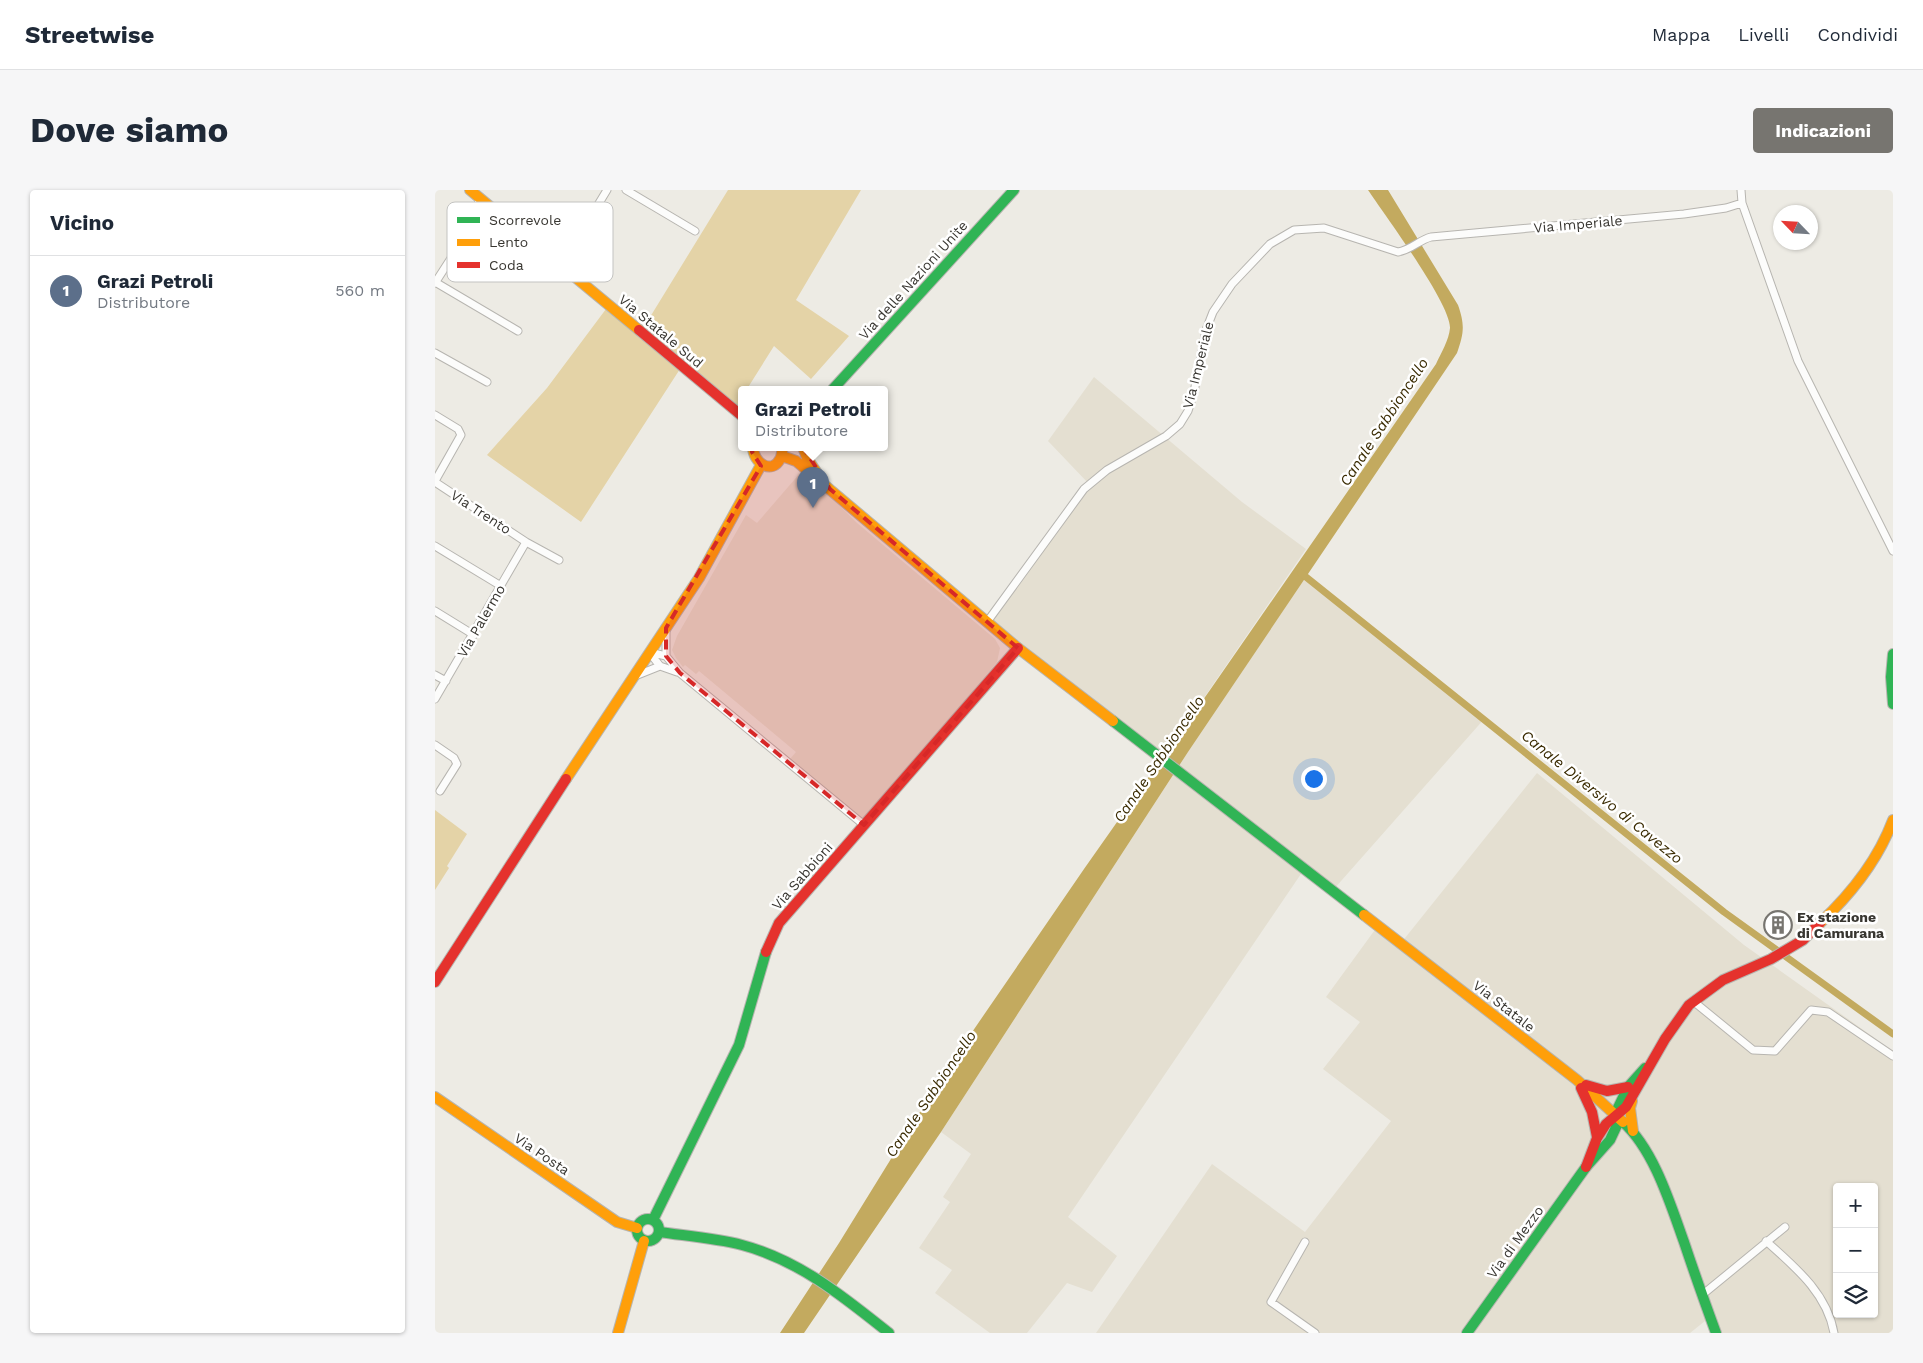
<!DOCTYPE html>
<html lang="it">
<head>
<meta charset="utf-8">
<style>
	:root { --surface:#fff; --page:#f6f6f7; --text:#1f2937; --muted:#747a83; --line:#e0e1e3; --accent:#777570 }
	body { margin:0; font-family:"Work Sans",sans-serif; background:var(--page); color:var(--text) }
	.controls { position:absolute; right:15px; bottom:15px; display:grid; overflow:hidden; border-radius:5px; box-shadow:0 1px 4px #0004 }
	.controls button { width:45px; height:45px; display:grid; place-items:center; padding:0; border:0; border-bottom:1px solid var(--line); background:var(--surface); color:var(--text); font:25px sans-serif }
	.compass { position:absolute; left:1338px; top:15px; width:45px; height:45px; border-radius:50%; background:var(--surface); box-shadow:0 1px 4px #0004; rotate:295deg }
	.you { position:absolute; left:878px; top:588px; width:18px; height:18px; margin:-12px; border:4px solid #fff; border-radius:50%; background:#1a73e8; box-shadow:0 0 0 8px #1a73e833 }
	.badge { display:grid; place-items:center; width:32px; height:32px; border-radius:50%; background:var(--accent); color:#fff; font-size:16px; font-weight:700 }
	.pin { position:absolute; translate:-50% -41px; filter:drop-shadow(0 1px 2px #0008) }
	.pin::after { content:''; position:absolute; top:26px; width:18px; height:15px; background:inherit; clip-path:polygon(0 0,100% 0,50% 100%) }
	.popup { position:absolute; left:303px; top:196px; width:150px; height:65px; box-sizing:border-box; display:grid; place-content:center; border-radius:5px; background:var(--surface); filter:drop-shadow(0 1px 4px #0005); font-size:16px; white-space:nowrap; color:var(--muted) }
	.popup b { font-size:19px; color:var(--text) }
	.popup::after { content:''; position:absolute; left:50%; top:100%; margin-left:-10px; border:10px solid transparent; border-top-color:var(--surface) }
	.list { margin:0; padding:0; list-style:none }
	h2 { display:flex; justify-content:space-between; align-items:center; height:65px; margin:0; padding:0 20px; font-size:21px }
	h2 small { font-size:16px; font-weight:400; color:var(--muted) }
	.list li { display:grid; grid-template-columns:32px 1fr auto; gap:15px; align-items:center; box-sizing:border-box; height:70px; padding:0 20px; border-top:1px solid var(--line) }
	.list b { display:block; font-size:19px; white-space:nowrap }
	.list p { margin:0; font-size:16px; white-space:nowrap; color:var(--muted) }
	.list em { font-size:16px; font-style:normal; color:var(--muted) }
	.icon { flex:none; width:28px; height:28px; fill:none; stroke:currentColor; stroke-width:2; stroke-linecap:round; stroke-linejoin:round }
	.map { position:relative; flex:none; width:1458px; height:1143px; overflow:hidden; border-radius:5px }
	header { display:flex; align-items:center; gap:30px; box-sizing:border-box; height:70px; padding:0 25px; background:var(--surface); border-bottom:1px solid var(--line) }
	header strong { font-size:24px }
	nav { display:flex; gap:28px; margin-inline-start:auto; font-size:18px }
	.intro { display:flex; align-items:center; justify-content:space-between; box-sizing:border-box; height:120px; padding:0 30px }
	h1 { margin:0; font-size:35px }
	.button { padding:12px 22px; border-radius:5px; background:var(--accent); color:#fff; font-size:18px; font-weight:700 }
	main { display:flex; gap:30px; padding:0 30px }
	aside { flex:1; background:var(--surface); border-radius:5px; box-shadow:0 1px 4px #0004 }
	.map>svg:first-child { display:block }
</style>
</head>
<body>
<header>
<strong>Streetwise</strong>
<nav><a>Mappa</a><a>Livelli</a><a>Condividi</a></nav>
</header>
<div class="intro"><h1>Dove siamo</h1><a class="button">Indicazioni</a></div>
<main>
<aside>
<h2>Vicino<small></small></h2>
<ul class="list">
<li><span class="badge" style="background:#5c6f8a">1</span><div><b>Grazi Petroli</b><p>Distributore</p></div><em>560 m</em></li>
</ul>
</aside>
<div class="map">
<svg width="1458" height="1143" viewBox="0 0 1458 1143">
	<rect width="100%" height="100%" fill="#edebe4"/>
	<path fill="#e4dfd1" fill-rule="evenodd" d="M659 187 807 312 871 359 729 566 554 427 654 294 613 251Z
		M366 282 400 311 422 333 560 449 565 458 562 472 430 630 423 626 355 569 361 562 264 481 261 484 250 475 248 477 241 468 237 460 242 446 311 325 322 333Z
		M870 388 1050 528 899 699 870 678 633 1027 682 1066 657 1102 632 1093 592 1143H555L500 1103 517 1080 484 1058 515 1012 508 1007 536 964 506 942 753 562Z
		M1102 583 1309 755 1458 861V1139L1454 1143H1281L1275 1127 1255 1143H661L777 974 870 1042 956 931 888 879 925 832 891 807 942 737 966 753ZM1402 997H1439V1124H1402Z"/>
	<path fill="#e4d3a7" d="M293 0H426L361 110 414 146 376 189 339 156 312 199H307V208L298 222 245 179 146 332 52 265 112 198 171 119 204 145Z
		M0 620 32 644 12 676 14 678 0 700Z"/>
	<path fill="#c3aa5f" d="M933 0H953L1023 115C1030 135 1029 143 1022 163L753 562 506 942 369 1143H345L404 1053 509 883 649 679 775 500 1001 174C1006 163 1014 150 1015 138 1016 114 949 24 933 0Z"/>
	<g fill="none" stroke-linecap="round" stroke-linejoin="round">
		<path stroke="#c3aa5f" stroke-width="7" d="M866 383 1289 722 1458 844"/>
		<defs>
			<path id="street" d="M191 0 260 41
				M1306 0 1307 13 1363 171 1458 361
				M40 31 44 9
				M126 76 172 0
				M0 92 83 141
				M0 93 40 31 55 17
				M0 163 52 192
				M0 225 23 239 26 245 0 291
				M0 292 91 352 124 370
				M0 356 66 396
				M0 421 39 445
				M552 432 649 299 672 280 731 246 745 234 753 221 759 202 771 140 778 122 797 94 835 54 859 40 889 38 963 62C976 60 984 50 996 47L1249 24 1291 18 1307 13
				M214 462 231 466 245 483 429 635
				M214 462 225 476 242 482
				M231 466V439
				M0 485 11 491
				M200 486 225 476
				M0 509 91 352
				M0 555 19 568 22 574 5 601
				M1258 811 1318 860 1340 861 1376 820 1393 822 1458 866
				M1331 1051C1360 1077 1392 1103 1399 1143
				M870 1052 836 1112 880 1143
				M1267 1105 1350 1037"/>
			<path id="fast" d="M398 199 579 0
				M1458 464 1456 487 1458 514
				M678 531 929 725
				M1181 922 1193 897 1210 878
				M1188 932C1219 960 1235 1013 1249 1052 1259 1082 1270 1113 1281 1143
				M202 1040a11 11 0 1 1 22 0a11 11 0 1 1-22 0Z
				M218 1030 304 855 331 762
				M224 1042C252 1046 280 1048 307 1055 364 1070 409 1107 454 1143
				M1032 1143 1151 977 1175 950 1183 933 1180 925"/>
			<path id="slow" d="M35 0 204 140
				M318 257C318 273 337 285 345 269 347 266 347 260 348 257
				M368 257 372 268 382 283
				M347 266 361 271 583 458 678 531
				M131 589 264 388 326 275
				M929 725 1142 890 1188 932
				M1385 733C1416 704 1443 670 1458 630
				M0 907 182 1032 202 1038
				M1197 911 1195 918 1198 941
				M183 1143 209 1051"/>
			<path id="jam" d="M204 140 307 226
				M331 762 344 733 583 458
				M0 792 131 589
				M1151 895 1172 901 1193 897
				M1146 898 1157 922 1162 947
				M1151 977 1162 948 1171 934 1191 917 1230 849 1254 815 1288 790 1336 769 1368 750 1385 733"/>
		</defs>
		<use href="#street" stroke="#b7b5b0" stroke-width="9"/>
		<use href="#fast" stroke="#b7b5b0" stroke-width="12"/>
		<use href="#slow" stroke="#b7b5b0" stroke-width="12"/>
		<use href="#jam" stroke="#b7b5b0" stroke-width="12"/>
		<use href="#street" stroke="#fcfcfb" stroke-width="7"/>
		<use href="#fast" stroke="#30b455" stroke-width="10"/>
		<use href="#slow" stroke="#ff9f0a" stroke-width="10"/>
		<use href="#jam" stroke="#e5322d" stroke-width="10"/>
	</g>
	<path fill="#d62828" fill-opacity="0.2" stroke="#d62828" stroke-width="4" stroke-dasharray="10 6" stroke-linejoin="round" d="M376 224 368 257 395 299 583 458 429 635 245 483 231 466V438L326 276 317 262 321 251 330 245 344 249Z"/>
	<defs>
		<symbol id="building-ring" viewBox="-11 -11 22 22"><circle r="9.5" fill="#fff" stroke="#777570" stroke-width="1.5"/><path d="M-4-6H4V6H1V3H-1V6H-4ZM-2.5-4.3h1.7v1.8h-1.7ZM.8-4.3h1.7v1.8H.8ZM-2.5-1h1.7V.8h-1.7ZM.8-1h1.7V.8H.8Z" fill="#777570"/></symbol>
	</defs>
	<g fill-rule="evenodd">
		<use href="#building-ring" x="1327" y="719" width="32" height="32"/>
	</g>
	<g text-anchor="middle" stroke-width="5" stroke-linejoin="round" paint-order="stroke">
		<g font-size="14" fill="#383631" stroke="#fff">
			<text transform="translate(1143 34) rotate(-5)" y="5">Via Imperiale</text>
			<text transform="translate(478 90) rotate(-48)" y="5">Via delle Nazioni Unite</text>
			<text transform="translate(226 141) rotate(40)" y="5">Via Statale Sud</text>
			<text transform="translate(763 175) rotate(-76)" y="5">Via Imperiale</text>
			<text transform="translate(46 322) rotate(33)" y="5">Via Trento</text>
			<text transform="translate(46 431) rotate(-60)" y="5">Via Palermo</text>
			<text transform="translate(367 686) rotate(-49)" y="5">Via Sabbioni</text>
			<text transform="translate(1069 816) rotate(38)" y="5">Via Statale</text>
			<text transform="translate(107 964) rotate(34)" y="5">Via Posta</text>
			<text transform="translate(1080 1052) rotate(-54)" y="5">Via di Mezzo</text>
		</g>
		<g font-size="14" font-weight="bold" fill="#383631" stroke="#fff" text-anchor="start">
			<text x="1362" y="732">Ex stazione<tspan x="1362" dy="16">di Camurana</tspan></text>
		</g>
		<g font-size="15" font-style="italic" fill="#392a00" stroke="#fff">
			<text transform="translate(949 232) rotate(-57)" y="5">Canale Sabbioncello</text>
			<text transform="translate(724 569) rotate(-56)" y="5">Canale Sabbioncello</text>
			<text transform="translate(1167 607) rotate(39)" y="5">Canale Diversivo di Cavezzo</text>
			<text transform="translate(496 904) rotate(-56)" y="5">Canale Sabbioncello</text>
		</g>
	</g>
	<rect x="12" y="12" width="166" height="80" rx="8" fill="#fff" stroke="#c3c3c1" stroke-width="1"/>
	<rect x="22" y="27" width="23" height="6" fill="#30b455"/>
	<rect x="22" y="49" width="23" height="7" fill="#ff9f0a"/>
	<rect x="22" y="72" width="23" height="6" fill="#e5322d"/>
	<g font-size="14" fill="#383631">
		<text x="54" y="35">Scorrevole</text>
		<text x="54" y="57">Lento</text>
		<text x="54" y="80">Coda</text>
	</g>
</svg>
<div class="controls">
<button>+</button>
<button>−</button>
<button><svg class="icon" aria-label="layers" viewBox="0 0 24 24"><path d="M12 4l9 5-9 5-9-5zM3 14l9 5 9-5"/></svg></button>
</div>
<svg class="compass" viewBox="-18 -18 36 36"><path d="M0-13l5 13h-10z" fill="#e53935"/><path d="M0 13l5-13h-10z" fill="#747a83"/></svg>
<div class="you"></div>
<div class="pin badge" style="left:378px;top:318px;background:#5c6f8a">1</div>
<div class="popup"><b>Grazi Petroli</b>Distributore</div>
</div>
</main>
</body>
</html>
